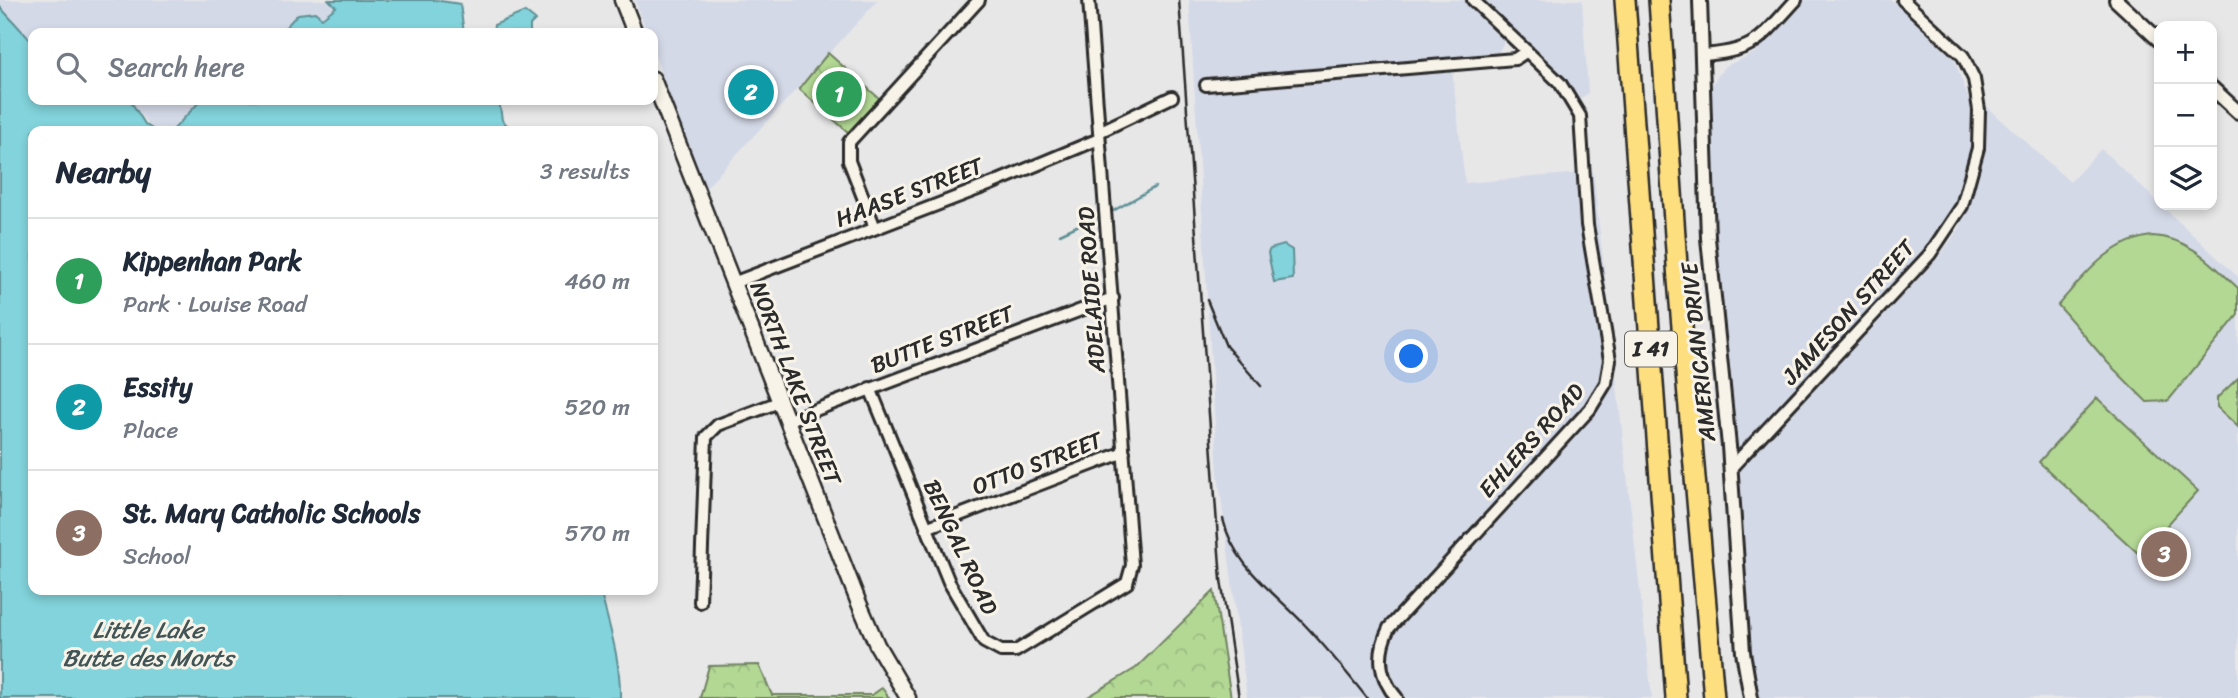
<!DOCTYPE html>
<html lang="en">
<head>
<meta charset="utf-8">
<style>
	:root { --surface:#fff; --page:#f6f6f7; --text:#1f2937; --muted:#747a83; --line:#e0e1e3; --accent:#1f6fb2 }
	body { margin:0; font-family:Sriracha,sans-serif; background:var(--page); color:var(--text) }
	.controls { position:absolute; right:21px; top:21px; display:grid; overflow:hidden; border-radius:14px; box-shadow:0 4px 10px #0003 }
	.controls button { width:63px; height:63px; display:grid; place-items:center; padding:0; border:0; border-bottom:2px solid var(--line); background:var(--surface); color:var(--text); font:35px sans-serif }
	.you { position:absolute; left:1412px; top:357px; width:24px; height:24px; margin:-18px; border:5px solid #fff; border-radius:50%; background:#1a73e8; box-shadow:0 0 0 10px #1a73e833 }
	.badge { display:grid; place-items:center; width:46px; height:46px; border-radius:50%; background:var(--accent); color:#fff; font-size:23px; font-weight:700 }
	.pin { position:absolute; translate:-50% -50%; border:4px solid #fff; box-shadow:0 2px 7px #0006 }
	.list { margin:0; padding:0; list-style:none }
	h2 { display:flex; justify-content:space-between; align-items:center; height:91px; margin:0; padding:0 28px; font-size:30px }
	h2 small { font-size:23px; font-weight:400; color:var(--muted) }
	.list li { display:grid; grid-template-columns:46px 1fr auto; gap:21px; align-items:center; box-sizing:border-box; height:126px; padding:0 28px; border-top:2px solid var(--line) }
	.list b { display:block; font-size:26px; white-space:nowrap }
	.list p { margin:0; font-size:23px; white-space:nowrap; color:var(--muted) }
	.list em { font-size:23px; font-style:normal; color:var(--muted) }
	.icon { flex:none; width:38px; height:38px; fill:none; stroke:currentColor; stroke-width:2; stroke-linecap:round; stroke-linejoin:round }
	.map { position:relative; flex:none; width:2238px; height:698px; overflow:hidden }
	.search { position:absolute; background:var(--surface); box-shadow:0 4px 10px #0003; left:28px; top:28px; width:630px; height:77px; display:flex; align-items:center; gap:18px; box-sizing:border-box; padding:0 24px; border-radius:14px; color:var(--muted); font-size:26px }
	.panel { position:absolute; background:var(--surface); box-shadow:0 4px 10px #0003; left:28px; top:126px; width:630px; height:469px; border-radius:14px }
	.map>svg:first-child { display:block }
</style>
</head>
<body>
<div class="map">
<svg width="2238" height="698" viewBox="0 0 2238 698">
	<defs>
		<pattern id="forest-crowns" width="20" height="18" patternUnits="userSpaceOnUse" patternTransform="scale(1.75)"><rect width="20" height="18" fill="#b3d894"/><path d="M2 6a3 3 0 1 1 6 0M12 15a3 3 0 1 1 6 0" fill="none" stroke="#9aba80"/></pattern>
	</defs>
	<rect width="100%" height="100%" fill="#e7e7e8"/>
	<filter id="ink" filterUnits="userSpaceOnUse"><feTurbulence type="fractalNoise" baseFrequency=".0143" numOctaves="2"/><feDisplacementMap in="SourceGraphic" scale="14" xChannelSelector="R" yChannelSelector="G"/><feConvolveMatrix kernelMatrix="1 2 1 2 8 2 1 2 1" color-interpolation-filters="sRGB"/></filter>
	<g filter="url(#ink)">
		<path fill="#d4d9e7" d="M0 0H329L336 7 296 33H33V43L7 17 0 7Z
			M635 0H878L704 190 653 50V33H647Z
			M1189 0H1582L1588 93 1580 99 1511 27 1498 54 1451 60 1465 183 1593 172 1652 698H1247L1218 474Z
			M1804 0H1892L1954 59 1972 108 1969 162 1951 213 1938 237 1853 332 1862 339 1937 259 1959 229 1978 178 1985 134 1984 104 2070 182 2101 149 2238 277V698H1758L1752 666 1712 208 1710 87 1724 67 1756 52Z
			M130 100H216L172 131 153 130Z"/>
		<path fill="#b3d894" stroke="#6f8260" stroke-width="2" d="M2153 236C2190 238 2212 264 2238 288V315L2168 401 2147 402 2108 363 2058 305C2085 275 2110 240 2153 236Z
			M2238 378V427L2217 407V398Z
			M2097 398 2198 491 2140 555 2039 462Z"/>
		<path fill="url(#forest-crowns)" stroke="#6f8260" stroke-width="2" d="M828 53 880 99 849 133 799 89Z
			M1214 591 1231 698H1086L1136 668Z
			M759 665 772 695H872L882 688 889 698H700L709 666Z"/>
		<path fill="#82d3db" stroke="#5f9095" stroke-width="2" d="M329 0H434L460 4 464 33H280L298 14 315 12 322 18 336 7Z
			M0 7 33 43V100H130L145 124 155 131H33V590H600C609 625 621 661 620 698H0Z
			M525 12 535 20 530 25V33L493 32 494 25Z
			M201 100H499L502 120 513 131H172Z
			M1284 245 1292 250 1293 279 1274 282 1268 253 1270 249Z"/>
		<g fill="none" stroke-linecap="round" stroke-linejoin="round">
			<path stroke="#5f9095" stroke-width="2.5" d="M1113 211 1155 187
				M1060 234 1098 216"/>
			<defs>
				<path id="minor" d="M1701 55C1756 52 1761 38 1796 0
					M1206 85 1515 59 1527 51
					M1099 132 1172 97
					M875 228 849 161V142L979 0
					M733 283 991 184 1099 139
					M870 388 949 582 984 642 1001 651H1016L1127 583 1132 565 1089 0
					M786 421 1113 298
					M1730 469 1930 254 1962 206 1978 148 1979 110 1974 79 1963 56 1903 0
					M926 528 1124 452
					M700 602 706 437 718 425 779 402
					M1397 698C1378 677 1377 652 1389 628L1590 409 1606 383 1610 360 1587 225 1580 116 1560 83 1473 0"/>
				<path id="tertiary" d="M1700 0 1708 238 1729 446 1743 652 1751 698
					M2116 0 2159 40
					M2212 88 2238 112"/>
				<path id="secondary" d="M622 0 635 33
					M653 79 858 601 877 645 908 698"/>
				<path id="motorway" d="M1625 0 1676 698
					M1659 0 1678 280 1714 698"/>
			</defs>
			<use href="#minor" stroke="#2b2b2b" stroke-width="16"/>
			<use href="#tertiary" stroke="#2b2b2b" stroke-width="18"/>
			<use href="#secondary" stroke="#2b2b2b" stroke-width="19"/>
			<use href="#motorway" stroke="#2b2b2b" stroke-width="24"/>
			<use href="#minor" stroke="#f7f3e8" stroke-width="10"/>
			<use href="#tertiary" stroke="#f7f3e8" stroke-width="12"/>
			<use href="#secondary" stroke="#f7f3e8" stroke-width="14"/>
			<use href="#motorway" stroke="#fedf80" stroke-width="19"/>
			<path stroke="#2b2b2b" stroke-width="2.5" d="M1179 0 1221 580 1239 698
				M1207 300 1226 346 1261 386
				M1223 519C1234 566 1272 590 1304 624 1326 647 1347 673 1367 698"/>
		</g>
	</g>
	<g text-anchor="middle" stroke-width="6" stroke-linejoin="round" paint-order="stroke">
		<rect fill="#f7f3e8" stroke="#686764" stroke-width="2" x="1625" y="331.5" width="52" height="35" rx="5"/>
		<g font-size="21" font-weight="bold" fill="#2b2b2b">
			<text x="1651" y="356">I 41</text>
		</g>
		<g font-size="23" fill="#2b2b2b" stroke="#f7f3e8">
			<text transform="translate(909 192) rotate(-21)" y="8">HAASE STREET</text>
			<text transform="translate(1091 290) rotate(-94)" y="8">ADELAIDE ROAD</text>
			<text transform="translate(1848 312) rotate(-48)" y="8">JAMESON STREET</text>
			<text transform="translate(942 339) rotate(-21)" y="8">BUTTE STREET</text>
			<text transform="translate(1698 352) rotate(-96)" y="8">AMERICAN DRIVE</text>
			<text transform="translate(796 383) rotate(69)" y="8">NORTH LAKE STREET</text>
			<text transform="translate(1531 440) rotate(-48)" y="8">EHLERS ROAD</text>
			<text transform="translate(1037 463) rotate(-21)" y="8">OTTO STREET</text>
			<text transform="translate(961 547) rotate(65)" y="8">BENGAL ROAD</text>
		</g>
		<g font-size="24" font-style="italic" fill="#415557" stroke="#f7f3e8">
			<text x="148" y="638">Little Lake<tspan x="148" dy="28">Butte des Morts</tspan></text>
		</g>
	</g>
</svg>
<div class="controls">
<button>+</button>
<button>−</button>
<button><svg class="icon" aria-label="layers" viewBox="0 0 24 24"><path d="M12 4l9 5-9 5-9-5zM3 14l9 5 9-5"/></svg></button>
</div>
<div class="you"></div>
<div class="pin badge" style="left:839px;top:94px;background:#2e9e5b">1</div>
<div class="pin badge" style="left:751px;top:92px;background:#0f9aa8">2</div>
<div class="pin badge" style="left:2164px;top:554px;background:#8d6e63">3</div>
<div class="search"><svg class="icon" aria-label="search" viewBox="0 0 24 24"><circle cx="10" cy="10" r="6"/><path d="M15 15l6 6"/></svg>Search here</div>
<section class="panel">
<h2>Nearby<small>3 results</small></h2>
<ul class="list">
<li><span class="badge" style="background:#2e9e5b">1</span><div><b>Kippenhan Park</b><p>Park · Louise Road</p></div><em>460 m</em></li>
<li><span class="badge" style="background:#0f9aa8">2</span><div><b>Essity</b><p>Place</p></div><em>520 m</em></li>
<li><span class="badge" style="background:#8d6e63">3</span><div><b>St. Mary Catholic Schools</b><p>School</p></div><em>570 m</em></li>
</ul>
</section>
</div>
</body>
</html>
